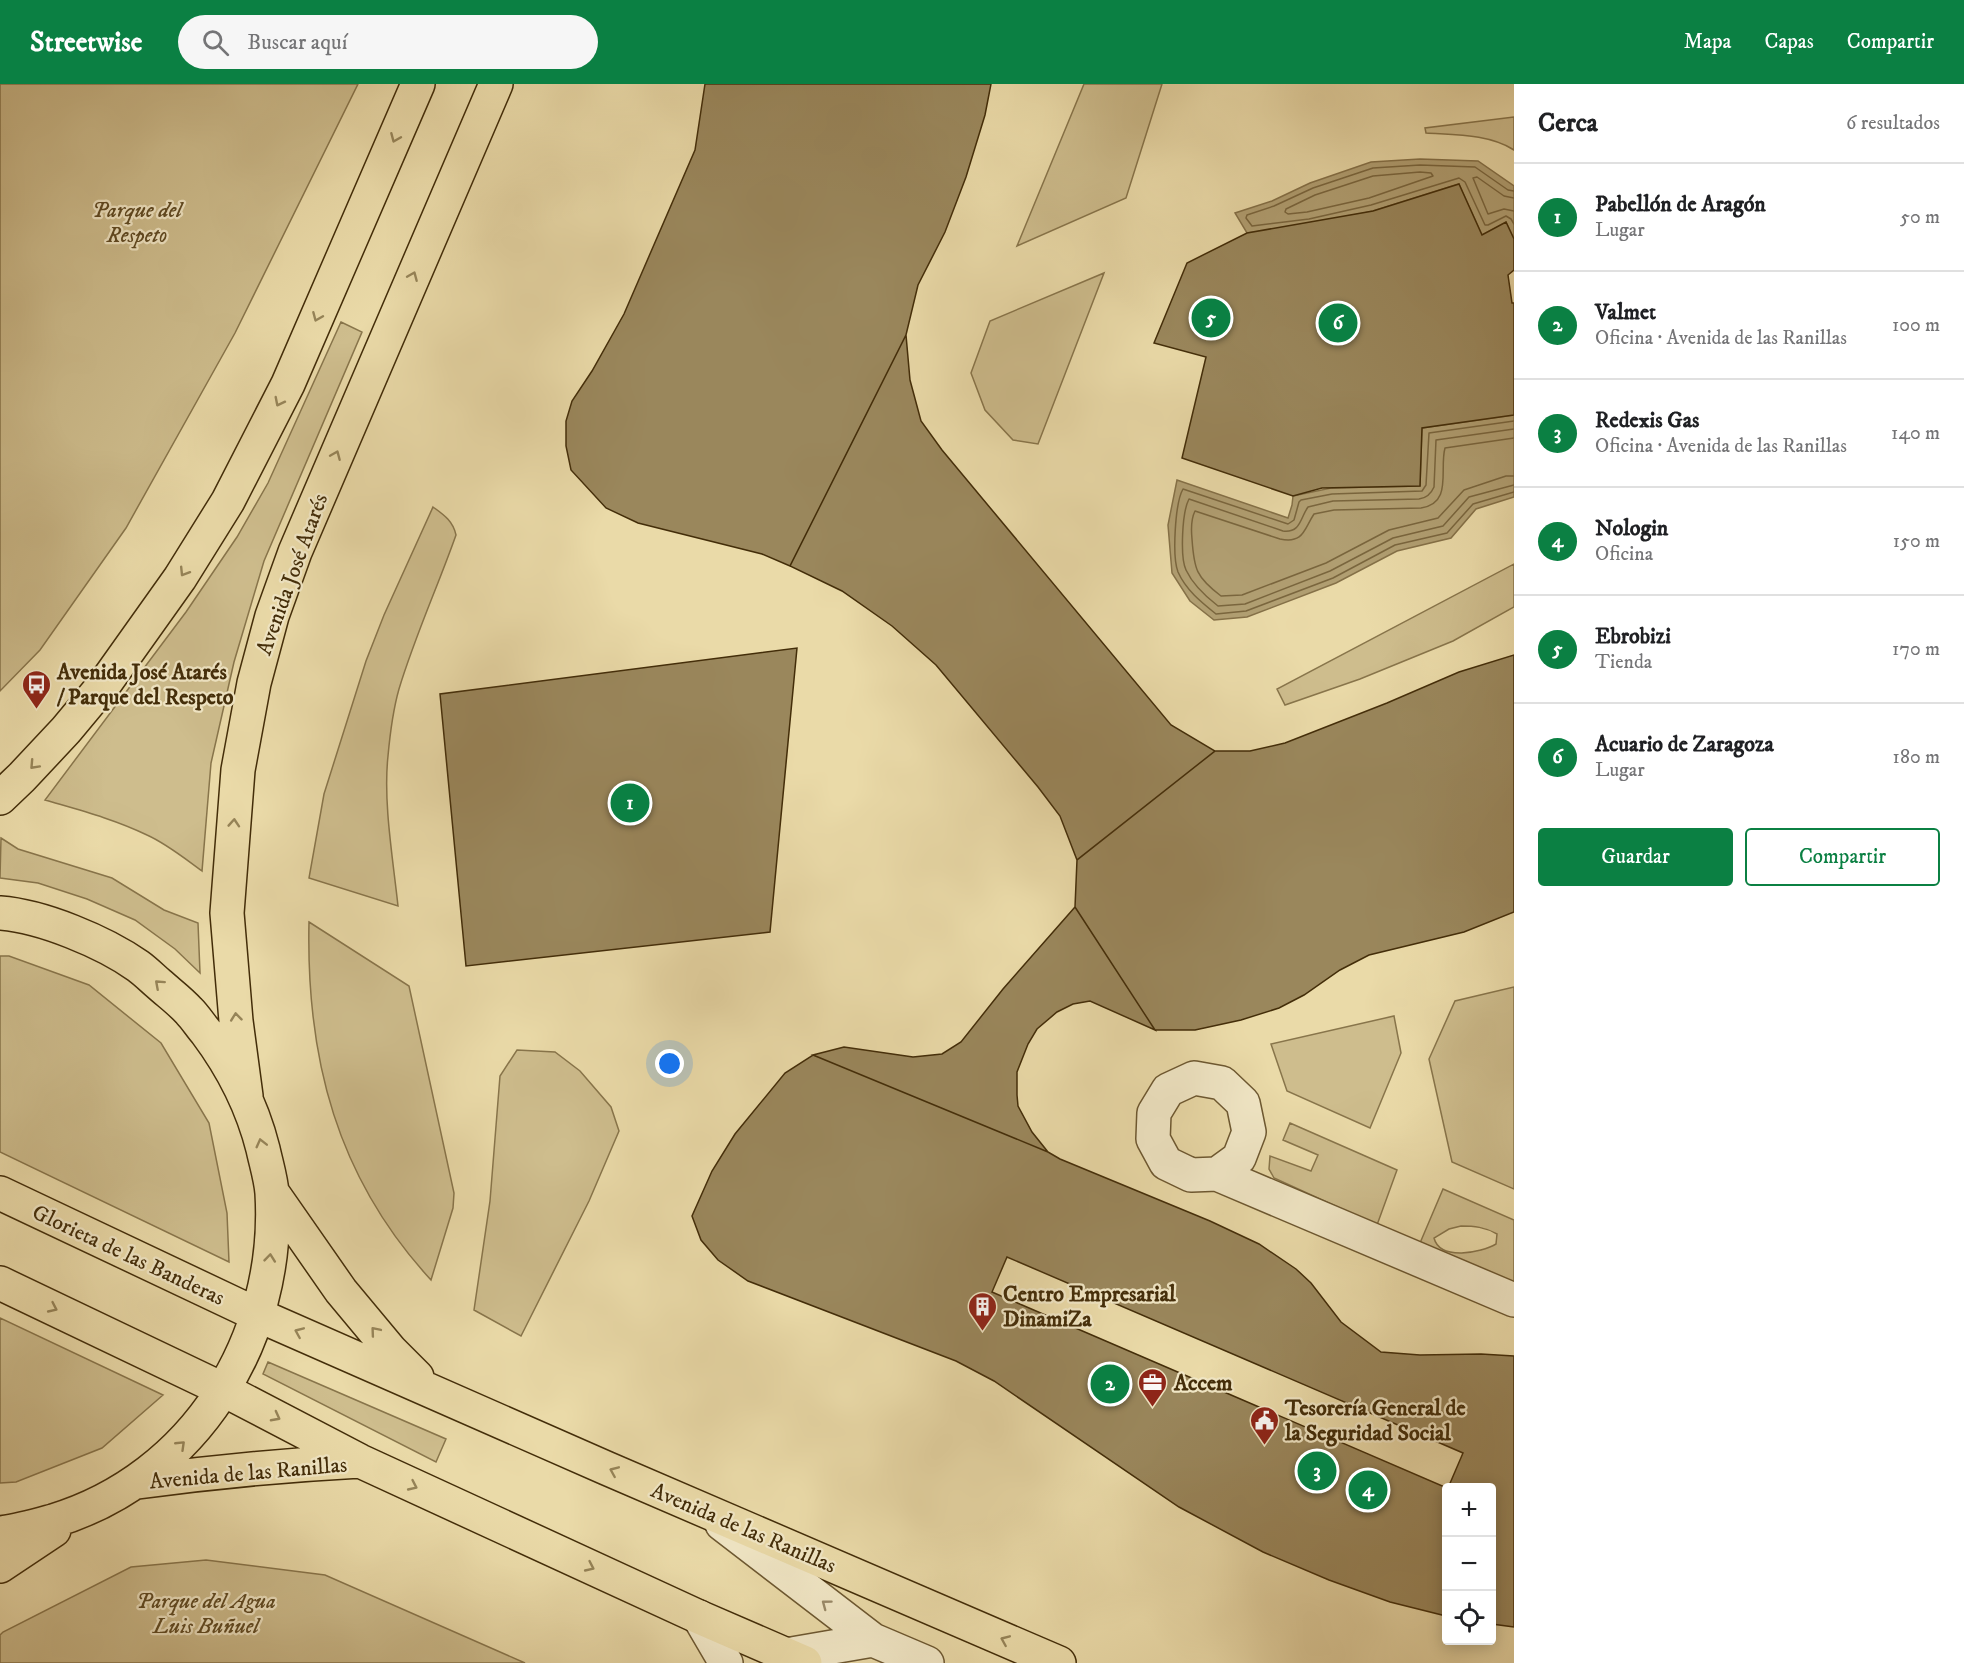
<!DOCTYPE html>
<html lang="es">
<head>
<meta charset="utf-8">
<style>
	:root { --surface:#fff; --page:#f6f6f6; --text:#202124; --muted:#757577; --line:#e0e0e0; --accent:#0b8043 }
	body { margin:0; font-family:"IM FELL DW Pica",serif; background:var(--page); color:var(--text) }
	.controls { position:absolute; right:18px; bottom:18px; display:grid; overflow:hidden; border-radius:6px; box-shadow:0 3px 15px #0003 }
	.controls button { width:54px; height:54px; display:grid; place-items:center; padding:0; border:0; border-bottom:2px solid var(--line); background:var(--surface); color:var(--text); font:30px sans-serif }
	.you { position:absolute; left:670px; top:980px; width:21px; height:21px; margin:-15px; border:4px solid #fff; border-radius:50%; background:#1a73e8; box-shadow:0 0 0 9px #1a73e833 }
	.badge { display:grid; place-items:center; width:39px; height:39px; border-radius:50%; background:var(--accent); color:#fff; font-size:20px; font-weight:700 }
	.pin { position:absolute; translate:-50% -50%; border:3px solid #fff; box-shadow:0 2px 6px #0006 }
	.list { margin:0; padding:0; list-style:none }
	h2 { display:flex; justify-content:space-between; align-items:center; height:78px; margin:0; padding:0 24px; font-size:26px }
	h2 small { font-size:20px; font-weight:400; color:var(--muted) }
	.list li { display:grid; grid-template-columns:39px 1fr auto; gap:18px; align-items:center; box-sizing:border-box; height:108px; padding:0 24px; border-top:2px solid var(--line) }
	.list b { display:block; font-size:22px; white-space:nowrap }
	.list p { margin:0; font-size:20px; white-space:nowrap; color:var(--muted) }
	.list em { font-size:20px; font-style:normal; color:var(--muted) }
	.actions { display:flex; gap:12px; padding:18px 24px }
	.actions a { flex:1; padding:14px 0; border:2px solid var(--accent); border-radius:6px; text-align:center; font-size:21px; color:var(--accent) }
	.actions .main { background:var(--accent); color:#fff }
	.icon { flex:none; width:33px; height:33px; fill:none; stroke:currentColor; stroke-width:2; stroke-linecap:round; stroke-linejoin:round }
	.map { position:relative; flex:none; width:1514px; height:1579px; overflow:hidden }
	header { display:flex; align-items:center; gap:36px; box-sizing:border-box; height:84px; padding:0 30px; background:var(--accent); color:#fff }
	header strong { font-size:28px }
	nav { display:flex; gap:33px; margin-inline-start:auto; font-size:21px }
	.search { width:420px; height:54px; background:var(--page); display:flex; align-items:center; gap:15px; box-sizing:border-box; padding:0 21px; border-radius:33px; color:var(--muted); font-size:22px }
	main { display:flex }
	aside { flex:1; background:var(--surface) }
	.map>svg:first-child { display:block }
</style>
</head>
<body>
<header>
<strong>Streetwise</strong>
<div class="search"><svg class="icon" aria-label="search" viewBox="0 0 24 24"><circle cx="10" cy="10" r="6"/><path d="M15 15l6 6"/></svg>Buscar aquí</div>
<nav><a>Mapa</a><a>Capas</a><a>Compartir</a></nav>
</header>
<main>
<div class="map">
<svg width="1514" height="1579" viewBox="0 0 1514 1579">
	<rect width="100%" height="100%" fill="#eadaa8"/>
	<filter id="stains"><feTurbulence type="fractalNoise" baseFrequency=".00333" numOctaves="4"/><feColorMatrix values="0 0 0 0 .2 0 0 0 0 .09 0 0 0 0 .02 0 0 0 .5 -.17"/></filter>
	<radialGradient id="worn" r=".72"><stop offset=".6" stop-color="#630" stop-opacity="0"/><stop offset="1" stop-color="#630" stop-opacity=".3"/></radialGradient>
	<path fill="#cebd8d" stroke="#88754b" stroke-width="1.5" fill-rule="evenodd" d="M0 0H358L235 249 126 444 40 566 0 607Z
		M1084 0H1162L1126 114 1017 162Z
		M1514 33V66C1489 50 1455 51 1426 49L1425 44Z
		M1104 189 1038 360 1013 356 985 326 971 289 990 237Z
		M341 238 362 248 264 477 234 578 211 679 202 787C184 774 167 760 147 751 114 735 79 726 45 716L186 528 237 453 268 399Z
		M433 423C444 431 453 437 456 451 438 502 415 552 399 605 393 626 390 650 388 672 383 718 393 775 398 822L309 794 324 710 366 577 384 531Z
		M1514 480V523L1453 557 1360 595 1285 621 1277 605Z
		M1 754 18 765 112 794 164 826 198 839 200 889 175 865 135 836 87 815 38 799 0 794Z
		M309 838 409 902 454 1109 453 1124 431 1196C337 1094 306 975 309 838Z
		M0 872H9L89 901 161 959 209 1039 227 1129 229 1178 0 1068Z
		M1514 903V1105L1452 1078 1429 975 1455 917Z
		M1394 932 1401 969 1370 1044 1287 1007 1271 960Z
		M517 966 555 968 580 987 611 1023 619 1047 589 1117 521 1252 474 1226 490 1117 500 992Z
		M1290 1039 1397 1086 1377 1141 1274 1094 1269 1085 1270 1072 1311 1087 1318 1071 1283 1056Z
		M1443 1105 1514 1136V1200L1420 1159ZM1461 1142C1474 1142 1485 1143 1497 1150L1496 1160C1481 1169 1440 1177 1434 1154L1449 1145Z
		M0 1234 163 1311 102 1364 16 1398 0 1399Z
		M268 1278 446 1355 436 1378 263 1290Z
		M206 1476 325 1491 525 1579H0V1551L3 1548 131 1483Z"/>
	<path fill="#b19f72" stroke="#857148" stroke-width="1.5" d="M1420 75 1478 77 1514 102V155L1506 138 1482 151 1459 100 1373 127 1310 141 1247 149 1235 129 1272 117 1310 99 1371 78Z
		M1514 331V413L1476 425 1451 454 1397 467 1336 499 1247 533 1214 536 1190 517 1172 489 1168 441 1177 396 1288 434 1292 421 1293 412 1331 404 1420 402 1422 344Z"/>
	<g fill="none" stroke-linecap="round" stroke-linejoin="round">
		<path stroke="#7a663e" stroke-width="1.5" d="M1420 88 1431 89 1433 92 1369 114 1307 128 1288 130 1285 128 1286 125 1315 111 1373 92Z
			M1514 107 1508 106 1475 83 1420 81 1373 84 1313 104 1274 122 1247 131 1246 134 1252 142 1309 135 1371 121 1459 94 1465 98 1485 141H1488L1506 132 1511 135 1514 140
			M1514 114 1504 112 1477 93 1473 94 1488 130 1504 125 1514 127
			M1514 337 1429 349 1426 401 1422 407 1332 410 1301 416 1299 418 1294 436 1288 440 1183 405C1175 419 1172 473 1178 488 1186 506 1201 518 1216 530L1246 527 1333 494 1395 461 1447 449 1473 420 1514 408
			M1514 345 1436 356 1434 403C1431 410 1427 414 1419 415L1333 417 1308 423C1300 434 1301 449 1283 447L1189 415C1182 428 1180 473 1186 486 1193 501 1205 512 1218 522L1245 520 1330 487 1393 454 1443 442 1469 413 1514 401
			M1514 354 1445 364C1439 386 1453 419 1421 424L1334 426 1314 430C1304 445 1304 460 1280 455L1195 427C1191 435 1191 445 1192 455 1194 485 1196 493 1221 512L1242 511 1326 479 1389 446 1438 434 1464 406 1506 392H1514"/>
	</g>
	<path fill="#9a875c" stroke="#432d09" stroke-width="1.5" d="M705 0H991L985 31 966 93 945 148 918 201 906 251 790 482 762 470 638 439 606 424 571 386 566 362V337L572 317 592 287 624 230 695 66Z
		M1459 100 1482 151 1506 138 1514 155V186L1508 191 1512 219H1514V331L1422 344 1420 402 1322 404 1293 412 1182 374 1206 273 1154 259 1187 179 1247 149 1373 127Z
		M906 251 910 296 921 337 942 366 1171 641 1215 667 1077 776 1060 732 1038 703 936 581 892 542 842 507 790 482Z
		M797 564 770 848 466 882 440 610Z
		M1514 571V828L1464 848 1369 871 1340 886 1304 911 1279 924 1241 936 1195 946H1155L1075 823 1077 776 1215 667H1250L1285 659 1387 619 1459 588Z
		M1075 823 1155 946 1090 917 1073 920 1057 928 1037 945 1028 960 1017 988V1011L1018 1022 1032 1048 1048 1068 813 971 844 963 913 973 942 970 961 958 1003 905Z
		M813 971 1048 1068 1060 1075 1210 1137 1259 1160 1296 1185 1311 1199 1341 1238 1381 1268 1420 1271 1481 1270 1514 1272V1543L1492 1540V1404H1448L1463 1369 1007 1173 992 1208 1447 1404 1446 1532 1390 1518 1329 1496 1263 1468 1179 1423 994 1297 956 1277 748 1197 718 1176 701 1156 692 1132 712 1087 735 1050 785 989Z"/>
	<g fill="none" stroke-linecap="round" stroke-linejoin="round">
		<defs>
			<path id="minor" d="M1217 1090 1239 1074 1249 1048 1243 1019 1222 999 1194 994 1168 1006 1154 1029 1153 1055 1166 1079 1191 1091 1217 1090 1514 1216
				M722 1440 873 1556 927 1579
				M699 1533 726 1579
				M786 1571 873 1556"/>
			<path id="major" d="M0 714 22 693 66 646 106 598 180 494 228 417 288 300 418 0
				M0 829C42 832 104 858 138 882 145 887 152 894 159 900 169 909 180 917 189 927 195 933 200 941 206 948 233 984 252 1021 263 1065 266 1079 271 1095 272 1109 281 1255 195 1394 53 1437 35 1442 18 1447 0 1449
				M246 1012 236 937 227 829 238 686 254 599 272 532 295 468 496 0
				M272 1108 341 1207 391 1267 417 1293
				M0 1109 258 1231 606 1384 1059 1579
				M0 1199 224 1306 360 1377 699 1533 805 1579
				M138 1398C211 1388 286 1381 360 1377
				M0 1482 54 1446"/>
		</defs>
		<use href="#minor" stroke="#6d5831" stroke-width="36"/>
		<use href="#major" stroke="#432d09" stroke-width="36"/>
		<use href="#minor" stroke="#f1e7c6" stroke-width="33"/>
		<use href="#major" stroke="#eadaa8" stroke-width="33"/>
	</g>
	<defs><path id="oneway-chevron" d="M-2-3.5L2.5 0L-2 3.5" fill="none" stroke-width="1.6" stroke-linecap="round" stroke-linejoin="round" transform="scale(1.5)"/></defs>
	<g stroke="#968458">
		<use href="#oneway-chevron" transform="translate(395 54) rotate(113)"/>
		<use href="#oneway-chevron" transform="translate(413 192) rotate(-67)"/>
		<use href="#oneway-chevron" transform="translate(317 233) rotate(113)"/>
		<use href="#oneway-chevron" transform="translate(279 318) rotate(117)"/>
		<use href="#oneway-chevron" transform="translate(336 371) rotate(-67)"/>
		<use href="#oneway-chevron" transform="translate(184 488) rotate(122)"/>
		<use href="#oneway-chevron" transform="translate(34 681) rotate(133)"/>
		<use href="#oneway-chevron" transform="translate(234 739) rotate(-86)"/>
		<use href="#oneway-chevron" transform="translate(159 900) rotate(-138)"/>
		<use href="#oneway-chevron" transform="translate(236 933) rotate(-96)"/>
		<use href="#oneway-chevron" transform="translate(261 1059) rotate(-104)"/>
		<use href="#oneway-chevron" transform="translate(270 1174) rotate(-84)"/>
		<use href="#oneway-chevron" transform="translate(53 1224) rotate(25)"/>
		<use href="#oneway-chevron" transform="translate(375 1247) rotate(-130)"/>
		<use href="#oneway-chevron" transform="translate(299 1248) rotate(-157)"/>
		<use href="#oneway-chevron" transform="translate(276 1333) rotate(28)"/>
		<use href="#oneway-chevron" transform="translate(181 1361) rotate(-44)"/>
		<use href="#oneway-chevron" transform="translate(614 1387) rotate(-157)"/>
		<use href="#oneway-chevron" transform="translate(413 1402) rotate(25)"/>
		<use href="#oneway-chevron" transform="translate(590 1483) rotate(25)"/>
		<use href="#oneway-chevron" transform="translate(1005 1556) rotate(-157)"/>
	</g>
	<use stroke="#9a8a68" href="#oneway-chevron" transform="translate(826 1520) rotate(-143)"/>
	<defs>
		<symbol id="bus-pin" viewBox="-11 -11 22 30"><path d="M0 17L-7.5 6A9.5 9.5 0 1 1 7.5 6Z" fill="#8f2418" stroke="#f1e7c6"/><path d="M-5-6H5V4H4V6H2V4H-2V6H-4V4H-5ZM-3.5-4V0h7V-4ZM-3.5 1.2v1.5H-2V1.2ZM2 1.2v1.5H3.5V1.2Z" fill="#fff"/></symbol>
		<symbol id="building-pin" viewBox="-11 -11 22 30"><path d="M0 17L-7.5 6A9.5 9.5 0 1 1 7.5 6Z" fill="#8f2418" stroke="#f1e7c6"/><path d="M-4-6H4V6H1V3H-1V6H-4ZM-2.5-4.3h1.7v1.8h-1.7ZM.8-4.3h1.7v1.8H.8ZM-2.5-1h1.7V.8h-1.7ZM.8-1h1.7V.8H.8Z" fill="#fff"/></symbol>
		<symbol id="office-pin" viewBox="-11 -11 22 30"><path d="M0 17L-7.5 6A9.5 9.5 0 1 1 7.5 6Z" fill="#8f2418" stroke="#f1e7c6"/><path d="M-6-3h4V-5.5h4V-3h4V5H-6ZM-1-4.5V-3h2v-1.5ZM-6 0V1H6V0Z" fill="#fff"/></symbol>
		<symbol id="civic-pin" viewBox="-11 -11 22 30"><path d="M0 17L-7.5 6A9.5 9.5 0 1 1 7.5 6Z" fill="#8f2418" stroke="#f1e7c6"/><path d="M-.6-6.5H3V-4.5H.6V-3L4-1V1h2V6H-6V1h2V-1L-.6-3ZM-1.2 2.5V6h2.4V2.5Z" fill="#fff"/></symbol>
	</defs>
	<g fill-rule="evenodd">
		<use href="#bus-pin" x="20" y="584" width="33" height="45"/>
		<use href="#building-pin" x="966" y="1206" width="33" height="45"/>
		<use href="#office-pin" x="1136" y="1282" width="33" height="45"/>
		<use href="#civic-pin" x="1248" y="1320" width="33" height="45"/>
	</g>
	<g text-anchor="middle" stroke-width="4.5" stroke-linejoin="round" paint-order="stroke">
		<g font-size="22" font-style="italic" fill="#5f4a23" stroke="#f1e7c6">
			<text x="137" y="133">Parque del<tspan x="137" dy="25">Respeto</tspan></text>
			<text x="206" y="1524">Parque del Agua<tspan x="206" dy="25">Luis Buñuel</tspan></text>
		</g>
		<g font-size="22" fill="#432d09" stroke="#f1e7c6">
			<text transform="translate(291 490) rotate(-70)" y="8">Avenida José Atarés</text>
			<text transform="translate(129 1170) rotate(25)" y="8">Glorieta de las Banderas</text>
			<text transform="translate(248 1388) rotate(-5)" y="8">Avenida de las Ranillas</text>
			<text transform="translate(744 1443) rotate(23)" y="8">Avenida de las Ranillas</text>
		</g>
		<g font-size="22" font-weight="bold" fill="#432d09" stroke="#f1e7c6" text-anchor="start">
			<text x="57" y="595">Avenida José Atarés<tspan x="57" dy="25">/ Parque del Respeto</tspan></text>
			<text x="1003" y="1217">Centro Empresarial<tspan x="1003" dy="25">DinamiZa</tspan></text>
			<text x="1174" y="1306">Accem</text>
			<text x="1285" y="1331">Tesorería General de<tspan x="1285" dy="25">la Seguridad Social</tspan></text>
		</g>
	</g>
	<rect width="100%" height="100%" filter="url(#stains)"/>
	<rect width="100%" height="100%" fill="url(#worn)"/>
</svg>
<div class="controls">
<button>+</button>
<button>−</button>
<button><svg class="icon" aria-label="locate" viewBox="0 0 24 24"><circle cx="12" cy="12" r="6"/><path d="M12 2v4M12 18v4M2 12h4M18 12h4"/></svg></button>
</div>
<div class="you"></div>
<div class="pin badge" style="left:630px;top:719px">1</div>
<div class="pin badge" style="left:1110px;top:1300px">2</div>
<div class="pin badge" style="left:1317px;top:1387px">3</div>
<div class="pin badge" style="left:1368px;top:1406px">4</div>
<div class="pin badge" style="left:1211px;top:234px">5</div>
<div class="pin badge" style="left:1338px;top:239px">6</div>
</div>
<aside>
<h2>Cerca<small>6 resultados</small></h2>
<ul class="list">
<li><span class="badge">1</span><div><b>Pabellón de Aragón</b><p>Lugar</p></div><em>50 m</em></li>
<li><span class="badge">2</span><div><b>Valmet</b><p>Oficina · Avenida de las Ranillas</p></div><em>100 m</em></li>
<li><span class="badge">3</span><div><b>Redexis Gas</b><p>Oficina · Avenida de las Ranillas</p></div><em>140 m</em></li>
<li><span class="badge">4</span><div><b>Nologin</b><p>Oficina</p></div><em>150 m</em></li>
<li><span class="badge">5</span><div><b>Ebrobizi</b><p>Tienda</p></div><em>170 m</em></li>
<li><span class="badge">6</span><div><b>Acuario de Zaragoza</b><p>Lugar</p></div><em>180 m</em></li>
</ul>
<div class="actions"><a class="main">Guardar</a><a>Compartir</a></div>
</aside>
</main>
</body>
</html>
